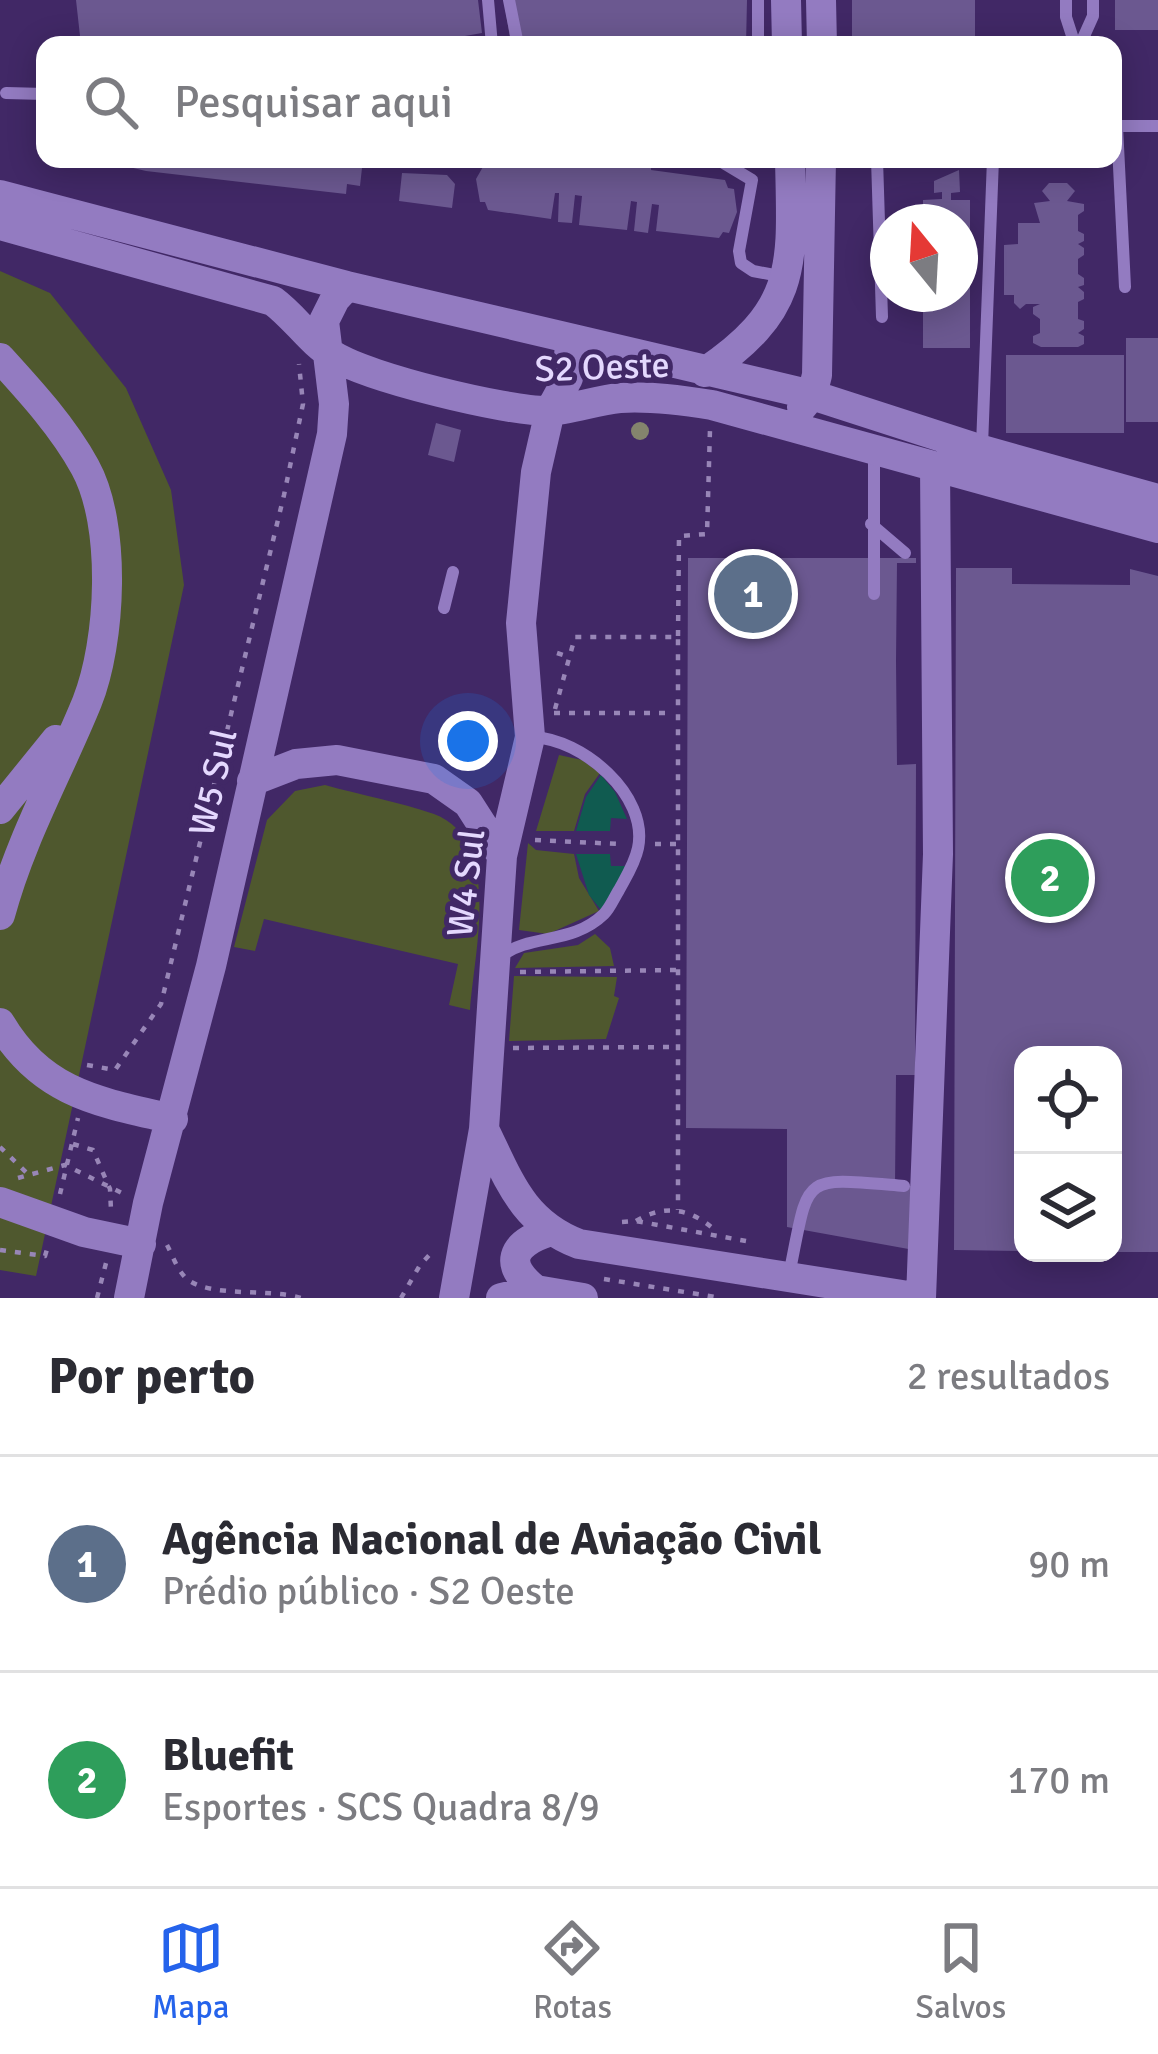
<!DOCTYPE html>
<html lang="pt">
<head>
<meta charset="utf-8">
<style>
	:root { --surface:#fff; --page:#f2f2f3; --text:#2b2b33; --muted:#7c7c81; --line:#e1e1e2; --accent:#2563eb }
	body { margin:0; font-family:Signika,sans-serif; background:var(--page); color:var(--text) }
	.controls { position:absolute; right:36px; bottom:36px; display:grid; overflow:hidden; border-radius:24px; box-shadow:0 6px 30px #0003 }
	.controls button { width:108px; height:108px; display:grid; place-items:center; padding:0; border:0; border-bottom:3px solid var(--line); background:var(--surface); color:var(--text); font:60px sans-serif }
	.compass { position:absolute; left:870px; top:204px; width:108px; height:108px; border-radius:50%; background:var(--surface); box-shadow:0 6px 30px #0003; rotate:342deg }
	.you { position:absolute; left:468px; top:741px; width:42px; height:42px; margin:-30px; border:9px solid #fff; border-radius:50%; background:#1a73e8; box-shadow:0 0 0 18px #1a73e833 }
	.badge { display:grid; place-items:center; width:78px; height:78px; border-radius:50%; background:var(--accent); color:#fff; font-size:39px; font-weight:700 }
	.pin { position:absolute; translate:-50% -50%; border:6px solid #fff; box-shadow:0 3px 12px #0006 }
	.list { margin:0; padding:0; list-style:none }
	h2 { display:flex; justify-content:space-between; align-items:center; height:156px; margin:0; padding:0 48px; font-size:51px }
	h2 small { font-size:39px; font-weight:400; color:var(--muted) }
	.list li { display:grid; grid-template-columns:78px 1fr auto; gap:36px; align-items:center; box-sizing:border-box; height:216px; padding:0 48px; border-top:3px solid var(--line) }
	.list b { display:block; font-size:45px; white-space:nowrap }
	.list p { margin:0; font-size:39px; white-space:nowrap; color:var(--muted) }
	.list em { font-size:39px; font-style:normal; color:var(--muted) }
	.icon { flex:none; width:66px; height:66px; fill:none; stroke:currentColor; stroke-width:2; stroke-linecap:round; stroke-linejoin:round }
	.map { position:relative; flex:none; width:1158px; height:1298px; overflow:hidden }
	.search { position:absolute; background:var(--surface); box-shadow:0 6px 30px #0003; left:36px; right:36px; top:36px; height:132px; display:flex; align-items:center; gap:30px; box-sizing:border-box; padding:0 42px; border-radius:24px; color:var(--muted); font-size:45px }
	.sheet { height:588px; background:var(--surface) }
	nav { display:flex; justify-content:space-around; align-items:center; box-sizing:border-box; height:168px; border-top:3px solid var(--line); background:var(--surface); font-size:33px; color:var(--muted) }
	nav a { display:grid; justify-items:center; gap:6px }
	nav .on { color:var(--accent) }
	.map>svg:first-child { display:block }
</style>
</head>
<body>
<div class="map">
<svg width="1158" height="1298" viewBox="0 0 1158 1298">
	<rect width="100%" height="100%" fill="#412866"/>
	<path fill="#4f582e" d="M0 271 50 293 126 388 171 490 184 585 36 1276 0 1270Z
		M559 755 582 760 600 773 585 794 574 831H536Z
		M325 785C361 795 399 802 434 814 503 840 474 952 470 1010L449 1005 458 964 264 919 255 951 234 947 267 820 295 791Z
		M528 843 536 850 574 854 579 878 599 911 548 934 519 930Z
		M595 934 610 948 614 966 515 968 524 953 578 945Z
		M514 976 617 977 614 996 619 998 606 1039 509 1041Z"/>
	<path fill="#105b50" d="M601 775 615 792 627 819 611 818 610 831H576L586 797Z
		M576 854H610L611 866H628L601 910 589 895Z"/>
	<path fill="#6b5890" d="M76 0H478L482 33 465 36 467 45 393 40 392 45H81Z
		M504 0H747L746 45H511Z
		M852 0H975V45H852Z
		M1115 0H1158V30H1115Z
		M95 159H363L360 186 347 184 346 194 146 171Z
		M452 159H599L651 165V170L725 180 728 188 734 189 737 212 729 233 723 232 719 238 656 231 659 205 652 204 648 233 634 231 637 202 631 201 627 230 579 225 582 196 575 195 572 223 558 222 559 193H555L551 219 488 210 485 202H480L476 179 484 165 452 162Z
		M959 170 960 192 951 193V200H970V348H923V294H960V222H923V200L942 199V192L934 193V181Z
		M402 173 447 175 455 184 452 208 399 201Z
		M1049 183H1067L1075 191 1067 201 1084 204V211L1078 215V231L1084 234V241L1078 244 1084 248V255L1078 259V274L1084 278V285L1078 287 1084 292V299L1078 302V319L1084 321V329L1078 333 1084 336V344L1078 347H1041L1033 343V336L1040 333V319L1033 314V307L1040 304H1026L1020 309 1014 303V295H1004V245L1018 244V223H1040L1034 203 1050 201 1042 191Z
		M1126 338H1158V422H1126Z
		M1006 355H1124V433H1006Z
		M436 423 461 430 454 462 428 455Z
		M688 558H916V563H897L896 661 897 765 916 764 915 1075H896L895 1186H915L914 1250 787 1227V1129L686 1128Z
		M956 568H1012V584L1130 585V569L1158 576V1252H1113V1055H1023V1251L954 1250Z"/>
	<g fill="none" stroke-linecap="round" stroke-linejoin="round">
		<path stroke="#9886b7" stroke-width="4.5" stroke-dasharray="6 9" stroke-linecap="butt" d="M678 636 679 536 707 534 710 429
			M557 653 569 657
			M555 709 575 637H678V1210
			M554 713H674
			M535 840 619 844
			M655 844H684
			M520 972 677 970
			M513 1048 680 1047
			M87 1065 115 1070 161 1004 284 495 303 404 299 364
			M73 1144 93 1150 110 1189 111 1210
			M0 1147 31 1177
			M18 1178 65 1165 124 1194
			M60 1194 78 1118
			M636 1221C666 1203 692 1209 717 1232
			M622 1222 636 1221 746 1241
			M167 1245C173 1256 177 1270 187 1279 210 1298 269 1288 301 1298
			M0 1250 45 1256 48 1246
			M604 1279 722 1298
			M97 1298 106 1263
			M401 1298 420 1265 434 1250"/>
		<path stroke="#937bc1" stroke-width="12" d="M488 0 492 45
			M509 0 518 45
			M758 0V45
			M1066 0V17L1075 45
			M1080 45 1093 16V0
			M6 93 45 94
			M1114 126H1158
			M1117 126 1125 287
			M717 159 752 180 739 251 741 263 753 271 785 277
			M877 159 882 317
			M982 446 993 159
			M874 451V594
			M871 524 905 553
			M444 608 453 572
			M501 956C532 933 572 945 604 914 610 908 614 898 619 890 626 877 635 863 638 848 649 795 582 739 533 737
			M789 1275C810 1173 798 1177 904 1186"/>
		<path stroke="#937bc1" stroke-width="30" d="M786 0 787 45
			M821 0 822 45
			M0 195 347 286 812 395 982 450 1158 499
			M0 225 273 301C295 317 311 343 334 356 369 378 506 411 547 411 571 410 596 400 620 398 651 396 681 400 712 405L1158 528
			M0 358C31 392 63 427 85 467 117 525 111 642 87 702 58 773 20 840 0 915
			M705 372C800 308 792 263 790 159
			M802 407 812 395 817 375 821 159
			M252 781 296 764 337 760 434 779 468 803 502 856
			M0 809 56 740
			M0 1023C41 1093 98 1102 173 1119
			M484 1129C509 1180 522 1222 579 1244L921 1298
			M0 1202 84 1232 141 1244
			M536 1290C503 1265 511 1244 548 1232
			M129 1298 148 1203 211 966 332 434 334 404 324 321 335 299 347 286
			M454 1298 484 1129 502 856 530 737 521 623 536 472 550 411 568 378 570 339
			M501 1298 536 1290 583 1298
			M921 1298 938 854 935 466"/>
	</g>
	<circle fill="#84846d" cx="640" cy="431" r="9"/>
	<g text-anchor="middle" stroke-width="10" stroke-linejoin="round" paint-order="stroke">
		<g font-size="36" fill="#e4d8fe" stroke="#412866">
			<text transform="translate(602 366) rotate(-2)" y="13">S2 Oeste</text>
			<text transform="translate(212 782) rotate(-77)" y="13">W5 Sul</text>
			<text transform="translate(465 883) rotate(-83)" y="13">W4 Sul</text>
		</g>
	</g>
</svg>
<div class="controls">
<button><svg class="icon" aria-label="locate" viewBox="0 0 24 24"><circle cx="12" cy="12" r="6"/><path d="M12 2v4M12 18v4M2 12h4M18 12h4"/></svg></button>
<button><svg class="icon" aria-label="layers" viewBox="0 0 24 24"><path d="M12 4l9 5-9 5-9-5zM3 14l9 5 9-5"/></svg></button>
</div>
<svg class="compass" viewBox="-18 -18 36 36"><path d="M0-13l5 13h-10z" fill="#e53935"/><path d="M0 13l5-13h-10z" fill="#7c7c81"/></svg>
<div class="you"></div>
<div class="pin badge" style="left:753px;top:594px;background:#5c6f8a">1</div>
<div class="pin badge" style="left:1050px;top:878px;background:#2e9e5b">2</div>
<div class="search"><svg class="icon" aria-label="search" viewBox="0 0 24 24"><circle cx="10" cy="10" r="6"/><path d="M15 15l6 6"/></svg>Pesquisar aqui</div>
</div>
<section class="sheet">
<h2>Por perto<small>2 resultados</small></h2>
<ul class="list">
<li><span class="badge" style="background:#5c6f8a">1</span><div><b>Agência Nacional de Aviação Civil</b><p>Prédio público · S2 Oeste</p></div><em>90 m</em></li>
<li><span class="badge" style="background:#2e9e5b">2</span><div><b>Bluefit</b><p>Esportes · SCS Quadra 8/9</p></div><em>170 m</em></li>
</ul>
</section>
<nav>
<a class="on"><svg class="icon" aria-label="map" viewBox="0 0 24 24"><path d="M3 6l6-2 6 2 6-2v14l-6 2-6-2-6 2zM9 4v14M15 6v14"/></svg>Mapa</a>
<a><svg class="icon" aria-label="directions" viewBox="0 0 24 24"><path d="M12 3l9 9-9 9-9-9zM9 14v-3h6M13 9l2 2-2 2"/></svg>Rotas</a>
<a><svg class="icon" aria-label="saved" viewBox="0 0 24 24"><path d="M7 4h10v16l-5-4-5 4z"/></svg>Salvos</a>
</nav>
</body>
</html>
